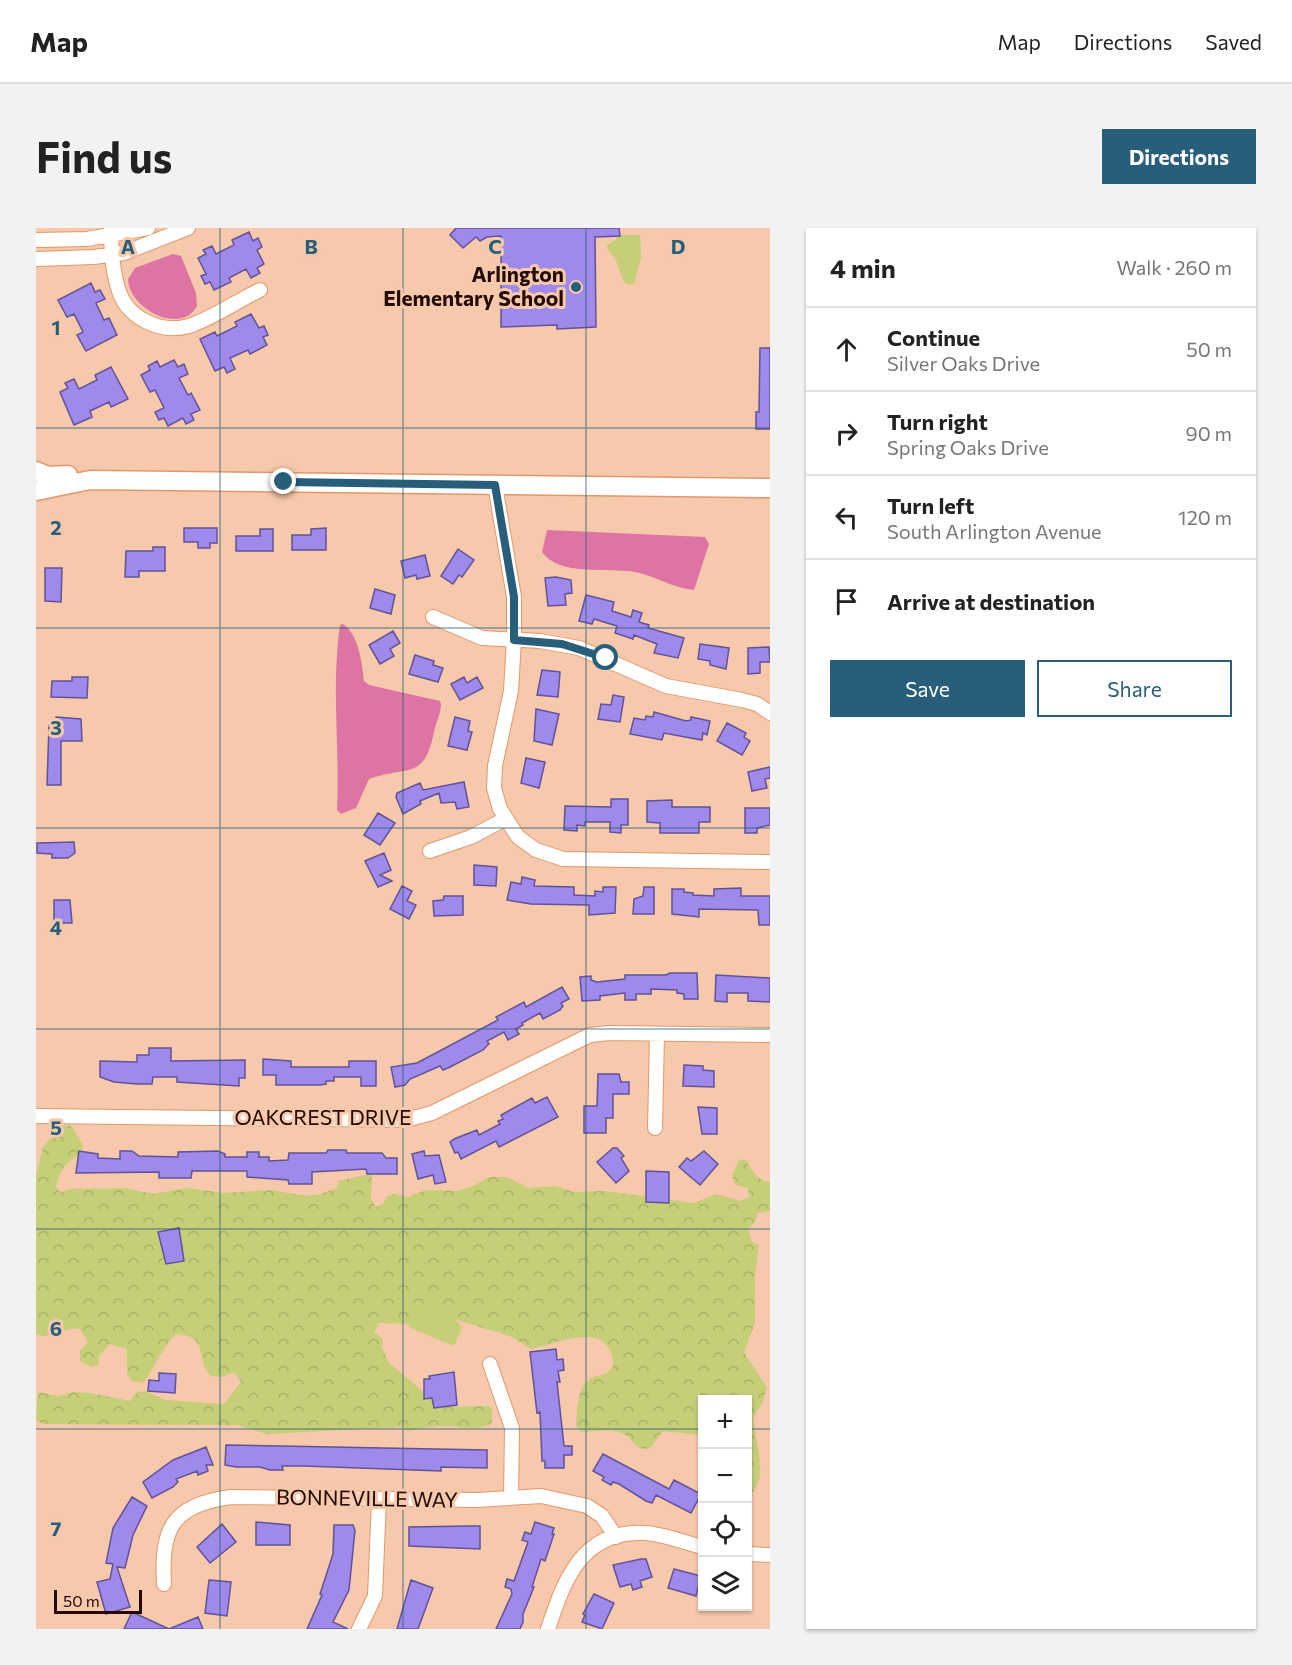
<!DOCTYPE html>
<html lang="en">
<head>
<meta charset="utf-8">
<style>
	:root { --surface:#fff; --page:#f2f2f2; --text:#222; --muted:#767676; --line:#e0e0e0; --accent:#285e79 }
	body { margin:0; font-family:Commissioner,sans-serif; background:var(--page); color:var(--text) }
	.controls { position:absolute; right:18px; bottom:18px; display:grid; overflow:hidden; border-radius:0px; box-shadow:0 2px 4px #0004 }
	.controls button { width:54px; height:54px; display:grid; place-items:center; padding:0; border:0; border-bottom:2px solid var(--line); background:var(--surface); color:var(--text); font:30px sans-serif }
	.scale { position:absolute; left:18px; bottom:15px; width:88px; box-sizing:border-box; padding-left:6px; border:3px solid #230900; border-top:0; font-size:16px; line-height:21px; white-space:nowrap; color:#230900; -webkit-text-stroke:4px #f6c8ac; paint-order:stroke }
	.stop { position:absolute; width:18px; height:18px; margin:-14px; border:4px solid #285e79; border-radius:50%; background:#fff }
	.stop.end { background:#285e79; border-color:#fff; box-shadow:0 2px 6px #0008 }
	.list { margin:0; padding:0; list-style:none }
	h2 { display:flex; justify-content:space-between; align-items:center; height:78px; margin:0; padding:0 24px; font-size:26px }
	h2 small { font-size:20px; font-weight:400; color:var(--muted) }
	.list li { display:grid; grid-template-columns:39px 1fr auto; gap:18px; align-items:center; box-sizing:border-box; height:84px; padding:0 24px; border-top:2px solid var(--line) }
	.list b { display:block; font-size:22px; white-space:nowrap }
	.list p { margin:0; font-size:20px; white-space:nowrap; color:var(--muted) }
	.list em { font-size:20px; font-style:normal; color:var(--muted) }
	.actions { display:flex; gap:12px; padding:18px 24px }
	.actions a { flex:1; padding:14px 0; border:2px solid var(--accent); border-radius:0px; text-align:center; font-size:21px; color:var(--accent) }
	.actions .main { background:var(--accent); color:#fff }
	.icon { flex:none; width:33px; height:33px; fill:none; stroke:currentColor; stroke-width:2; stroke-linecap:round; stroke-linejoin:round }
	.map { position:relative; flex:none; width:734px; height:1401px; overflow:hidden; border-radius:0px }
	header { display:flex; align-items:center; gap:36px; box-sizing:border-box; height:84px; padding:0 30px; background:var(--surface); border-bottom:2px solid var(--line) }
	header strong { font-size:28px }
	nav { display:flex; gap:33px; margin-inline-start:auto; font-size:21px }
	.intro { display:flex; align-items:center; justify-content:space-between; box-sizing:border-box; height:144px; padding:0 36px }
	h1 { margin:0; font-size:42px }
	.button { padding:15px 27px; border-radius:0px; background:var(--accent); color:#fff; font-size:21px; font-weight:700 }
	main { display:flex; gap:36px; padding:0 36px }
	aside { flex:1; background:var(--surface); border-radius:0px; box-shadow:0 2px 4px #0004 }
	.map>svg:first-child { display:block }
</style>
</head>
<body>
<header>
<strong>Map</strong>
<nav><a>Map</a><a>Directions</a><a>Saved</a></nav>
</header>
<div class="intro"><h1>Find us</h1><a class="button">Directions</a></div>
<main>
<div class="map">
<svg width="734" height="1401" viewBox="0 0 734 1401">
	<defs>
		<pattern id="forest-crowns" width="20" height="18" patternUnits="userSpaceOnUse" patternTransform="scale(1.5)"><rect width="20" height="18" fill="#c6ce78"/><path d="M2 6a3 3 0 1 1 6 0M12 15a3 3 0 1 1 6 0" fill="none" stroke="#aab066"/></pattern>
	</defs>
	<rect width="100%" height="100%" fill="#f6c8ac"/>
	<path fill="url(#forest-crowns)" d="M26 897 36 898 47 918 45 927C30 932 23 944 20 959L24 964 36 961 90 960 117 966 152 960 187 965 235 962 270 968 285 966 301 960 303 953 333 946 336 949 335 970 340 979 347 976 351 968 359 966 372 969 390 962 422 963 439 957 454 949H470L493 960 520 958 537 964 570 963 657 975 681 966 704 973 713 969 712 960 699 957 696 947 704 931 711 933C716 944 722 953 734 954V983L722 985 719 994 712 1001 716 1014 723 1017 719 1046V1095L708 1124 731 1160 727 1173 717 1190C719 1214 733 1246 715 1266L712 1265V1172H666V1207L627 1203 614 1220C598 1224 598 1210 586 1205 574 1200 559 1204 546 1204L540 1198C541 1184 541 1159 554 1151 561 1146 569 1149 575 1141 579 1136 577 1130 575 1124 562 1094 517 1118 495 1121L476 1109 406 1087 374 1096 343 1095 338 1104 347 1111 346 1120 353 1135 406 1179 452 1178 456 1180V1195C441 1204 426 1198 410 1198 397 1198 384 1201 372 1203L366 1199 231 1206 201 1197 6 1196 0 1192 2 1164 22 1168 37 1164 54 1165 94 1173 101 1164 110 1163 129 1172 188 1176 205 1154 198 1144 186 1149 175 1148C158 1131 175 1108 140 1106 125 1120 120 1139 107 1155L96 1153 91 1146V1121L73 1116 63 1128 62 1137 56 1139 44 1133V1123L52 1114 44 1101C29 1098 15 1113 0 1106V948L7 919Z"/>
	<path fill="#c6ce78" d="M580 7H604L605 30 598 56H590C583 47 584 40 579 31 576 25 572 25 571 17L580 12Z
		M386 1078 418 1089 426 1100 418 1118 372 1099Z"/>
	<path fill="#dd74a4" d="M137 26 145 28 160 65 161 78C145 108 93 81 92 51L99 40Z
		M511 302 669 309 673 316 658 362C636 360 620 348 599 344 574 339 523 349 506 324Z
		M307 396C323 407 326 435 328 453L333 457 404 473 405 476C405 485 400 494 398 504 388 553 373 537 333 551L320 580 305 586 301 582C304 521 295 458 304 397Z"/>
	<path fill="#9f89ea" stroke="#625297" stroke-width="1.5" d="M420 0H583L584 8 559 9 560 99 521 101V97L465 99V8L451 9 444 13 440 9 427 20 414 7Z
		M213 4 217 13 222 10 226 19 221 22 228 36 221 40 224 45 215 50 210 41 193 50 195 54 178 62 174 54 169 56 165 48 170 46 162 30 170 26 167 22 176 18 180 26 198 17 196 12Z
		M55 55 59 64 64 62 69 71 60 75 68 92 73 90 81 107 50 123 41 107 47 104 38 86 31 89 22 72Z
		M215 86 223 100 228 98 232 107 227 109 231 117 214 126 212 122 194 130 199 141 191 145 188 139 179 143 164 111 179 104 181 108 201 98 199 94Z
		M724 120H734V201H720V184H723Z
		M138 132 142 139 148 136 152 146 143 150 152 167 155 165 164 182 155 186 158 192 150 196 147 190 132 198 128 190 123 192 119 184 128 180 119 162 114 164 105 147 114 142 112 138 121 133 124 139Z
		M75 139 92 171 75 179 73 174 54 183 56 189 38 197 24 164 32 160 29 155 38 151 43 161 61 152 59 147Z
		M148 300H181V315H174V320H162V314H148Z
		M290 300V322H256V307H275V301Z
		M224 301H237V323H200V308H224Z
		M117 319H129V343H103V349H89L90 323H117Z
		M422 321 438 332 426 349 423 347 417 356 405 348Z
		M389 327 394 348 381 351 380 347 369 350 365 333Z
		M9 340H26L25 374 9 373Z
		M520 349 535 352 536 365 529 366 530 377 512 378 509 350Z
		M339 361 359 367 355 386 334 380Z
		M550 367 578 374 576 383 595 389 597 382 606 385 603 394 613 397 612 400 648 410 642 430 618 425 621 416 598 407 597 411 579 405 581 398 558 391 556 396 543 393Z
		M357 403 364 415 354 421 358 428 344 436 333 417Z
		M664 416 693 420 690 441 674 437V433L662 431Z
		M733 419 734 434H724V445L712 446V420Z
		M379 427 398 433 397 437 407 440 402 454 373 446Z
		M506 442 524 444 522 469 501 467Z
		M36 449H52L51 470 15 469 16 453H36Z
		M428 449 431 455 441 449 447 460 424 472 415 456Z
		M577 467 588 469 584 494 562 491 565 476 575 477Z
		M500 481 523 486 516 517 498 513Z
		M618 484 650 493 655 492V489L674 493 671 507 667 505 666 512 628 505 626 512 594 506 598 490 609 492 610 488 617 489Z
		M20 489 45 491 46 513H25V557H11L13 497 20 498Z
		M419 489 434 493 432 503 436 504 431 522 412 518Z
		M691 495 710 505 708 509 714 513 706 527 681 513Z
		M490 530 509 534 503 560 485 555Z
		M734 539V550L729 551 731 560 716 563 712 544Z
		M428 554 433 579 421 581 419 574 405 575 403 565 384 573 385 576 367 586 360 569 361 565 384 555 387 562Z
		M575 571H592V597H585V605L574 604V594H549V598L541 597V603L528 602 529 578 575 579Z
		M636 572V579H674V594H663V605H624V595L611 594V573Z
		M709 580H734V597L721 600V605H709Z
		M342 585 359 595 344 617 328 607Z
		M38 614 39 625 32 630H16V626L1 625V615H3Z
		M348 625 355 642 344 647 356 653 342 659 329 633Z
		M438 637 461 639 460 658 438 657Z
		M486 649 499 652 498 658 538 659V667L559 668V663L567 664V659H580L579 685 553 687V677L495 676 471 672 475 654 485 656Z
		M366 658 376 663 371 673 380 677 373 691 354 681Z
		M608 659H618V686H597L598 671 607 668Z
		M705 660V668H734V697H723L722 682 663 681V689L636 686V661H648V664L657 665V667L678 668V661Z
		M408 668H427V687L398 688 397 673 407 672Z
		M18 672H34L36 695H18Z
		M634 745H661L662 771H648V766L641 765V762L615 761V766H600V772H589V765L564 768V772L546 773 544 749 555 748V752L561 754 589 751V747H630Z
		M680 747 734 750V774L712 773V765H691V774L679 773Z
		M526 759 533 771 525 775 527 778 524 782 507 791 504 785 486 795 487 797 480 801 483 806 472 812 468 804 451 813 453 816 447 822 414 839 407 842 404 838 374 851 369 857 359 859 355 839 381 835 462 792 460 789 488 774 490 779Z
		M113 820H135V833L209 832V850H203V858L141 854V849H117L116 856H101L78 854 64 849V833L101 834V827H113Z
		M227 831 255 833V839H313V833H340V858H325V849H298V853H290V856L284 857H240V847H227Z
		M648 837 667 838V842L678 843V859L647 858Z
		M562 846H583L585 854H593V866H577V890H570V905H548V878H561Z
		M511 869 522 889 463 919 460 913 425 931 422 924 419 925 414 914 418 911 441 902 443 907 464 896 462 893 467 891 465 887 496 870 499 875Z
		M662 879 681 880V906H666Z
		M577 920H581L588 928 585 930 593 943 580 955 561 934Z
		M292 922H310L311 925H346L350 930H361V946H331L330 941 276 944V956H253L252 952 211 949V943H156L155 950H123V944L40 945 43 923 62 926V930L84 931V923H96L103 928 142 929V924L182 923 189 926V929H211V924H223V929H233V933L252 932 253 925H290Z
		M388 923 389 928 403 927 410 954 399 956 397 947 382 951 376 926Z
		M668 923 682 936 664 957 643 939 651 930 655 933Z
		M610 943 633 944V975L610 974Z
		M143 1000 148 1033 130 1036 122 1004Z
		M520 1121 521 1132 527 1131 528 1142 522 1143 524 1154H521L528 1218H536V1227H528V1240H509V1233H506L504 1184 501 1185 494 1124Z
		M418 1144 421 1177 398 1180 396 1170 388 1171V1151H394L393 1148Z
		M123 1145 140 1146 139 1165 112 1163 113 1152 123 1153Z
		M190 1217 451 1222V1240L405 1239V1243L268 1238H246L247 1242H234L224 1239H200L189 1237Z
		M170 1219 177 1237H170L172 1243 162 1247 161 1243 140 1251 142 1254 137 1259 116 1270 107 1254 137 1232Z
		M567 1226 633 1261 638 1252 665 1266 655 1285 620 1267 616 1275 610 1273 583 1256 577 1254 575 1257 566 1252 568 1249 557 1243Z
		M96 1269 111 1278 97 1307 89 1340 81 1339 94 1379 70 1386 61 1354 74 1351 77 1336 70 1335 77 1300Z
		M220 1294 254 1297V1317H220Z
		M499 1294 518 1300 516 1306H518L509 1333 505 1331 496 1359H498L487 1386V1394L484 1401H460L476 1366 475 1361 469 1359 471 1351 478 1353 492 1314 486 1312 489 1304 495 1306Z
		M186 1296 200 1314 174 1335 161 1319Z
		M298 1297H317L319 1302 313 1362 297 1394 312 1401H271L286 1367 284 1366 297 1326Z
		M432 1298H444V1321L373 1318V1299Z
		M605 1331H610L616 1349 604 1353 606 1359 597 1362 595 1356 584 1359 577 1337Z
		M638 1341 665 1348 660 1368 632 1360Z
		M173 1352 195 1354 191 1388 169 1385Z
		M375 1352 397 1360 382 1401H361Z
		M558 1366 578 1375 566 1401 546 1394 549 1387 547 1386Z
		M96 1384 133 1401 162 1389 167 1401H88Z"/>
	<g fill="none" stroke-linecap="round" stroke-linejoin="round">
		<defs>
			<path id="minor" d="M75 0C75 20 76 41 82 60 90 90 124 106 153 98 177 90 201 73 224 62
				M0 12 51 11 112 0
				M0 31 58 29 88 25 152 0
				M459 257 478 369V412L475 463 459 538 458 560 464 581 482 609 500 622 527 631 734 634
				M397 389 446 410 504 413 543 420 630 458 706 472 721 476 734 485
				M394 623 435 609 469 591
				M0 888 370 892 396 885 554 807 574 805 734 807
				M619 900 621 806
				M454 1136 476 1200 475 1270
				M712 1326 734 1327
				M128 1356C125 1300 136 1277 195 1269L441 1272 505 1268 551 1278 566 1288 580 1309
				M323 1401 339 1368 343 1271
				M512 1401C528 1352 546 1302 608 1305 628 1306 647 1314 666 1319"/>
			<path id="major" d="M0 243 12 248 32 247
				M0 263 54 252 734 260"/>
		</defs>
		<use href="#minor" stroke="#e2986a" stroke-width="16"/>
		<use href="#major" stroke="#e2986a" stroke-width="21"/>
		<use href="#minor" stroke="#fff" stroke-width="14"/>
		<use href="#major" stroke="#fff" stroke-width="18"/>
	</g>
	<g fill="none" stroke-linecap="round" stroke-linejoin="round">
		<path stroke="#285e79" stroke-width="8" d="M248 254 459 257 478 369V412L526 416 570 430"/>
	</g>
	<path fill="none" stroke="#285e79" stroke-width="1.5" stroke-opacity="0.55" d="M184 0V1401M367 0V1401M550 0V1401M0 200H734M0 400H734M0 600H734M0 801H734M0 1001H734M0 1201H666M712 1201H734"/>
	<circle fill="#285e79" stroke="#f6c8ac" stroke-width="2" cx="540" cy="59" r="6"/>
	<g text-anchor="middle" stroke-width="6" stroke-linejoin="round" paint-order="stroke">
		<g font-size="21" font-weight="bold" fill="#230900" stroke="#f6c8ac" text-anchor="end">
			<text x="528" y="54">Arlington<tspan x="528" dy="24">Elementary School</tspan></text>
		</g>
		<g font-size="21" fill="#230900" stroke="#f6c8ac">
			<text x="287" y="897">OAKCREST DRIVE</text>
			<text transform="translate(331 1271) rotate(1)" y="7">BONNEVILLE WAY</text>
		</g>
	</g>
	<g font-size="20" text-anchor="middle" font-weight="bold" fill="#285e79" stroke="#f6c8ac" stroke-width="6" stroke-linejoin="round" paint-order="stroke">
		<text x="92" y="26">A</text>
		<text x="275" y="26">B</text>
		<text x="459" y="26">C</text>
		<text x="642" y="26">D</text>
		<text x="20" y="107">1</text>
		<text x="20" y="307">2</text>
		<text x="20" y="507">3</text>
		<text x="20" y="707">4</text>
		<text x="20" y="907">5</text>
		<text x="20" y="1108">6</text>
		<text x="20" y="1308">7</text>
	</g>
</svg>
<div class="controls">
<button>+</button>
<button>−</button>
<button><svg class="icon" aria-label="locate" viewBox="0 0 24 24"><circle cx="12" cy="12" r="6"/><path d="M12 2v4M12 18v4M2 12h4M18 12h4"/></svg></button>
<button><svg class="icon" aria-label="layers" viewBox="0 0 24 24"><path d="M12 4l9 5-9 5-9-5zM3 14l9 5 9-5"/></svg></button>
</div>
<div class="scale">50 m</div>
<div class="stop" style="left:570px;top:430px"></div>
<div class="stop end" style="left:248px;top:254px"></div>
</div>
<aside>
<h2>4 min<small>Walk · 260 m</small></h2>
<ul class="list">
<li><svg class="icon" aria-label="ahead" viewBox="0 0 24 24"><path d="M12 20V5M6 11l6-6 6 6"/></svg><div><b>Continue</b><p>Silver Oaks Drive</p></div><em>50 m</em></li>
<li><svg class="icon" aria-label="right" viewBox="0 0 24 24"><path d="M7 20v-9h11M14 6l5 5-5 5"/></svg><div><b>Turn right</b><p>Spring Oaks Drive</p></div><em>90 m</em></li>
<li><svg class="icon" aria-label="left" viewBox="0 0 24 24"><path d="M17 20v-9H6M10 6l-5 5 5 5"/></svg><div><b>Turn left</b><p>South Arlington Avenue</p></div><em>120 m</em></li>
<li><svg class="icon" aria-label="arrive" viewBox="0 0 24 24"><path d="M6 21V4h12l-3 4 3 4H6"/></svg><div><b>Arrive at destination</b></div></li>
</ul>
<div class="actions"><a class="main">Save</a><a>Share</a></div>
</aside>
</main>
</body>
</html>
